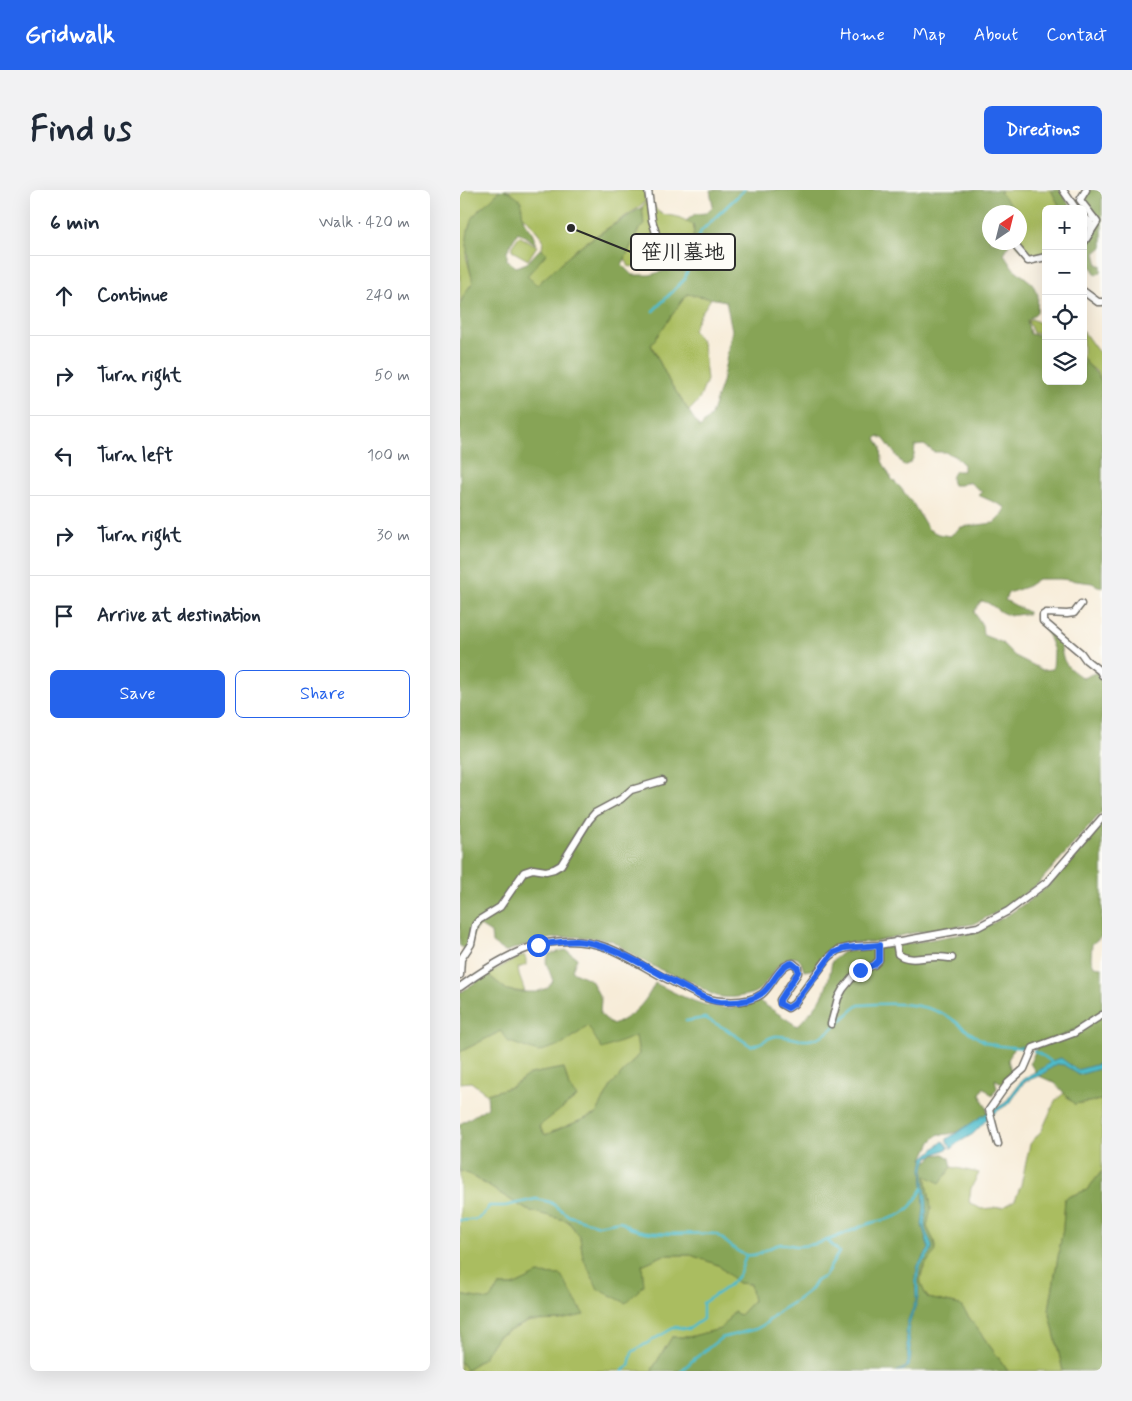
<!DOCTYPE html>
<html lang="en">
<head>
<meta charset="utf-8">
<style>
	:root { --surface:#fff; --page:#f2f2f3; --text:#1f2937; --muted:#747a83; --line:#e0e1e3; --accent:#2563eb }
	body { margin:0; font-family:Mynerve,"Klee One",sans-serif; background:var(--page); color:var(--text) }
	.controls { position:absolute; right:15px; top:15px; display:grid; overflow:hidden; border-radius:8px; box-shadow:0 5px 20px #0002 }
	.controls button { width:45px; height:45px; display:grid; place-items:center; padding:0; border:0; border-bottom:1px solid var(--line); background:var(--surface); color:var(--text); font:25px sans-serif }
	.compass { position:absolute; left:522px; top:15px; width:45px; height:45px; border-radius:50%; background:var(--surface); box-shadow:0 5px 20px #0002; rotate:35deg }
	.stop { position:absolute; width:15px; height:15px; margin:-11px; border:4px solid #2563eb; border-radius:50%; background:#fff }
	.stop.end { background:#2563eb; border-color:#fff; box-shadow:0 1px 5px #0008 }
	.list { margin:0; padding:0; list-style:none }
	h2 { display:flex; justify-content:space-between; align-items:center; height:65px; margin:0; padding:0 20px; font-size:21px }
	h2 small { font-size:16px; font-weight:400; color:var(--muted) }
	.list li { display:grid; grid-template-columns:32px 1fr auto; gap:15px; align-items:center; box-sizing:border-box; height:80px; padding:0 20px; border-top:1px solid var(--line) }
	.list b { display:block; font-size:19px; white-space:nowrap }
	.list em { font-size:16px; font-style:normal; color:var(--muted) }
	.actions { display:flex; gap:10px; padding:15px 20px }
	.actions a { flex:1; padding:11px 0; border:1px solid var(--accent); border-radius:8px; text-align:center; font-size:18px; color:var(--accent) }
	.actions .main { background:var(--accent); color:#fff }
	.icon { flex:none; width:28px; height:28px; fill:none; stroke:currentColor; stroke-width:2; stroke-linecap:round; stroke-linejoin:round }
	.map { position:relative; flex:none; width:642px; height:1181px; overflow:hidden; border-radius:8px }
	header { display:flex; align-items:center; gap:30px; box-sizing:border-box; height:70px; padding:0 25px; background:var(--accent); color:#fff }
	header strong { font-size:24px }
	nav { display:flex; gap:28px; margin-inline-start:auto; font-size:18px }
	.intro { display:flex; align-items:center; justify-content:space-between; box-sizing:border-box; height:120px; padding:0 30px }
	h1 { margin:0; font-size:35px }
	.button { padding:12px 22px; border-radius:8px; background:var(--accent); color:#fff; font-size:18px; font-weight:700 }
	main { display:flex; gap:30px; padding:0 30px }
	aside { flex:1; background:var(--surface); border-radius:8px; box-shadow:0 5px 20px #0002 }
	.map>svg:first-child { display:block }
</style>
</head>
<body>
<header>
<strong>Gridwalk</strong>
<nav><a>Home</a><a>Map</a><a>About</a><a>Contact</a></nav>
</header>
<div class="intro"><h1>Find us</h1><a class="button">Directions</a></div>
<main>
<aside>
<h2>6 min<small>Walk · 420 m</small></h2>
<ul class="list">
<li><svg class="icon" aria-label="ahead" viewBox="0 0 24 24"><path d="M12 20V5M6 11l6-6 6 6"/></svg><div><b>Continue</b></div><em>240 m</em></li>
<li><svg class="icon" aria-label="right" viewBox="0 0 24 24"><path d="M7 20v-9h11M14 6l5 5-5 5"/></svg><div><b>Turn right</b></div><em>50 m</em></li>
<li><svg class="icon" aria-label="left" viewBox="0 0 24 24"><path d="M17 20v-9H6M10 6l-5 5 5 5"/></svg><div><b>Turn left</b></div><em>100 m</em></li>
<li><svg class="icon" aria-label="right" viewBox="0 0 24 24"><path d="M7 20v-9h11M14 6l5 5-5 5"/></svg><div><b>Turn right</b></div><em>30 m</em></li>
<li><svg class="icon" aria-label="arrive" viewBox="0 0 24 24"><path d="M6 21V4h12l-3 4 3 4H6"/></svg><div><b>Arrive at destination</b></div></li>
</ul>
<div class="actions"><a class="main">Save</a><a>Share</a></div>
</aside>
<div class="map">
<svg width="642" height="1181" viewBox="0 0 642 1181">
	<rect width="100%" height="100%" fill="#fdfcf7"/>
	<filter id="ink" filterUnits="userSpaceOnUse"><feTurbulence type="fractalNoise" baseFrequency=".02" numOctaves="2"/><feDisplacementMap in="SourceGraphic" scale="10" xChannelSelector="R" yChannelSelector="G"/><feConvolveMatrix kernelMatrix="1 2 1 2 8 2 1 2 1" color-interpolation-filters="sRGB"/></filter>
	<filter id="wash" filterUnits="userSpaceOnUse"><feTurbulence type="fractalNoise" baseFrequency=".0096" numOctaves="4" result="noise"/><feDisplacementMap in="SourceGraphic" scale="20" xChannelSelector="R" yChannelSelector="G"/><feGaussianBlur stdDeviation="1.12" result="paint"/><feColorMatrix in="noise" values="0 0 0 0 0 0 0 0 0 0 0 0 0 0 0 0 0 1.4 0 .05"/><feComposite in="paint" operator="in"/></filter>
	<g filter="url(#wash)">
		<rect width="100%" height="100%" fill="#f7ecd8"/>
		<path fill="#aabd60" stroke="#6a7446" d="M0 0H39L34 9 19 19 6 66 13 92 5 103 0 114Z
			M45 0H185V11L178 18 119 57 77 95 66 86 81 69 83 49 65 27 63 29Z
			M542 0H591L601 19H586L585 65 569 68 555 53 560 52V22H557L555 18 540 3Z
			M186 11 192 12C198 26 204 24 218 27 223 29 228 32 233 33L234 39 231 66 235 70 227 77 215 70 208 68 202 72 169 77 165 68 179 39 184 36 182 17Z
			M59 46 77 56 68 70 52 61V56Z
			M227 104 252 107 240 125 233 140 243 154 247 190 239 210 229 221 209 191 191 154Z
			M572 129 584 135V141L580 143H573L568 131Z
			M623 141 636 159 642 165V192L636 181 627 174 623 168Z
			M64 765 66 769V775L58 778 59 785 65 802 47 800 27 784Z
			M128 836 176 846 179 864 151 896 136 924 85 945 79 936 109 897 104 878 70 884 51 897 27 904 11 892 0 893V862L41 841 103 854Z
			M604 903 614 914 642 910V981L627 1000 605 1008 603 1038 589 1120 603 1181H548L500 1115 468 1108C459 1093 458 1090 466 1074 470 1067 471 1059 474 1051L467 1037 471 1018 466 985 487 982 492 977 519 983 511 998 509 1012 521 1019 543 1017 555 1010 561 995 570 954 582 940 595 911Z
			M0 981 9 984 67 1020 108 1031 120 1047 123 1068 182 1075 204 1065H231L258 1075 278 1093 290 1094 293 1111 280 1125 273 1122 261 1139 229 1147H212L191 1181H0V1171L6 1180 23 1168 38 1146 70 1131 100 1130 79 1084 53 1096H39L29 1111 0 1105Z"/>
		<path fill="#87a456" stroke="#596840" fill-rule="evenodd" d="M39 0 49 1 61 11 63 29 72 42 76 54 58 42 47 61V70L56 77 67 73 80 59 87 63 67 86 77 95 119 57 182 17 184 36 179 39 162 75 172 85H190L210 79 222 81 235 70 231 67 234 39 233 34 226 31 235 24 246 23 253 16 250 0H542L540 3 555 18 557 22H530V52L550 53 544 64 553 78 572 93 578 105 577 122 567 131 570 144 577 145 586 142V191H623V168C630 178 636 181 642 192V398L632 393 601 389H578L566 397 548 403 545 410 568 422V424C559 423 554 428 543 423 535 419 530 412 521 411L514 422 522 435 523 445 541 452 555 466 583 480 593 479 594 461 586 440H590L600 447C602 471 603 475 623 488L637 482 642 493V622L578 694 541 720 514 734 453 743 412 752 387 753 377 756 372 759 365 766 356 779 344 781 341 772 337 768C317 762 310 799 291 804 280 807 268 809 257 806 246 803 237 793 226 789 218 786 209 784 201 780 183 772 167 761 151 750L144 749C103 744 83 748 45 762L32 753 31 743 20 736 15 740 5 759 0 756V114L5 103 13 92C7 68 0 38 20 19 27 12 34 9 39 0ZM227 104 266 111 272 140 262 192 251 225 240 238 209 191 191 155ZM418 246 424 249 444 276C454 272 454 266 455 256L464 255 474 262H485L496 267 503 274V281H495C491 286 490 289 493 295H500L509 292 522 302 518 305 545 317 544 323 534 333 501 337 490 346 478 344 468 339 454 315 440 297 431 288 422 271 421 257 416 249Z
			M591 0H600L612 19H601Z
			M629 0H642V57L635 63 638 75H641V82L636 85 629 73 623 66V60L639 31C638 23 627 17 623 9Z
			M642 634V746L632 754 631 769 634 776 642 777V823C621 837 597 849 573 856 567 858 560 855 554 857L548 870 552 884 544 895 535 889 537 898 532 906 524 897 520 904 527 919V924C513 933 496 947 479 944L471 952 463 969 468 971 473 965 483 964 490 968 492 977 480 993 466 986 471 1018 467 1037 474 1051 476 1061C461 1080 454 1086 468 1108L500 1115 548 1181H191L212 1147H229L260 1139 274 1122 280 1125 293 1111 290 1094 278 1093 258 1075 231 1065H204L182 1075 184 1095 166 1113 138 1099 123 1068 120 1047 108 1031 67 1020 9 984 0 981V934L28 917 27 904 51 897 70 884 104 878 109 897 117 907 79 936 85 945 136 924 151 896 179 864 176 846 142 859 128 836 103 854 78 862 47 851 41 841 0 862V803L27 784 47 800 58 802H76L87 798 93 791 86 772 89 764 106 760 117 768 112 781 131 790 141 809 140 824 153 835C175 824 184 815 195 793 219 805 244 819 272 818 281 817 290 813 299 811L337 836C361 812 367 805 372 771L383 762 429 757 518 741 548 725 577 705 589 695Z
			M642 827V910L614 914 595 893 577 885 570 873 577 857Z
			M642 981V1181H603L589 1120 603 1038 605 1008 627 1000Z
			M78 1084 101 1085 124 1125 100 1130 69 1131 38 1146 23 1168 6 1180 0 1171V1105L29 1110 39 1096H53Z"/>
		<path fill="#50bccb" stroke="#3e747b" d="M601 868 617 880 642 873V878L619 885 604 875 597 874 581 885 564 892 550 913 531 925 513 944 496 954 492 959 487 952V949L530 921 545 913 562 890 571 884 583 878 591 871Z
			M483 951 489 958 468 967C459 983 467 999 467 1015 467 1023 464 1031 465 1038 466 1045 473 1052 472 1059 470 1067 462 1071 460 1078 456 1090 460 1098 458 1108 456 1118 450 1127 449 1137 447 1151 460 1181 437 1181L446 1177 448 1171 446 1141 448 1130 456 1110 455 1087 458 1075 469 1059 462 1035 464 1017 462 978 464 968Z"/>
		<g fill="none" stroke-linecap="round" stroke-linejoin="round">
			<path stroke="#50bccb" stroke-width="2.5" d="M193 121 225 89 227 81 237 73 235 67V58L241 41 284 0
				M226 831 245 828 266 839 291 856C301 855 307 847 316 846 327 845 337 851 348 850 370 848 382 826 399 815 428 813 462 811 489 827 503 836 515 849 531 854 543 858 557 856 569 859
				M574 861 585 867 593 873
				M0 1030C15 1031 22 1030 29 1016H45L76 1009 90 1012 109 1026 138 1035 160 1031C165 1034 168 1038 173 1039 197 1047 230 1042 255 1044 266 1049 273 1062 286 1065 302 1067 307 1056 321 1054 328 1053 333 1057 340 1056 364 1055 386 1042 408 1034 419 1030 431 1030 441 1024 451 1018 457 1008 463 998
				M162 1181 169 1176 172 1162 215 1137 229 1139 243 1129V1113C254 1105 272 1096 279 1084 282 1079 284 1071 286 1065
				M221 1181 233 1170 261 1148 296 1139 305 1134 319 1121 334 1112 351 1099 356 1091 365 1086 379 1062 367 1050"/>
		</g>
	</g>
	<g filter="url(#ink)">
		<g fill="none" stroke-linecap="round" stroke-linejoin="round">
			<defs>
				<path id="minor" d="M188 0 192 30 204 70
					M603 0 616 19
					M623 26 630 32 629 43
					M553 53 568 71 586 67
					M623 54 637 32 620 10 626 0
					M623 101 638 112H642
					M621 414 614 423 607 424 586 423 583 425V431L621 463 626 470 640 481 642 485
					M436 751 438 764C450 773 465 766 479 767 483 767 487 768 492 768
					M0 785 1 769 11 754 15 735 19 730 40 717 64 682 73 679 86 681 94 679 101 675 129 630 135 623 161 609 171 600 202 591
					M0 797C45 764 91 738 148 758 168 766 186 778 205 788 222 796 242 810 261 811 274 812 291 812 302 804 312 796 319 774 333 773L338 777V783L320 810 321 814 328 818 334 814 368 768 378 760 396 756 419 755 518 737 548 721 587 692 642 628
					M371 834 378 808 383 799 396 783 414 775 419 770V755
					M538 954 529 920 548 893 564 879 573 858 614 843 642 825"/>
			</defs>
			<use href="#minor" stroke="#726f68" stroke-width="9"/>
			<use href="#minor" stroke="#fff" stroke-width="6"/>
		</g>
	</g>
	<g fill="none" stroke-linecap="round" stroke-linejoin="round" filter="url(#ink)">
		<path stroke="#2563eb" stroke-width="6" d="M78 755C91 753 103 751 116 751 152 753 187 778 218 794 231 801 245 810 260 812 273 813 290 812 301 804 312 797 320 774 332 773L338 778V782L320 810V814L328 818 334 814 373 763 385 758 419 755V770L414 775 400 780"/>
	</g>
	<path fill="none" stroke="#2b2b2b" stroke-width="2" d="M111 38L171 62"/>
	<circle fill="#2b2b2b" stroke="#fdfcf7" stroke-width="2" cx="111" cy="38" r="5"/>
	<rect fill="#fdfcf7" stroke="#2b2b2b" stroke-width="2" x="171" y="44" width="104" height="36" rx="5"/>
	<g font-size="21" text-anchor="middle" font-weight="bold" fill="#2b2b2b">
		<text x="223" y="69">笹川墓地</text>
	</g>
</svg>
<div class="controls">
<button>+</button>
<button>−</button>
<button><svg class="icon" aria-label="locate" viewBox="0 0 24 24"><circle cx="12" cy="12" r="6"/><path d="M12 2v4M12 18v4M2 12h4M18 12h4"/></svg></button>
<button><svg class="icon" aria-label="layers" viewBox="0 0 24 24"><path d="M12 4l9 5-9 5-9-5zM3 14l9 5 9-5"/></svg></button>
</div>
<svg class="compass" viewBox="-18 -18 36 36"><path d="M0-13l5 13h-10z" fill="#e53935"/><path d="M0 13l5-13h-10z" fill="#747a83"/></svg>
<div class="stop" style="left:78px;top:755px"></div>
<div class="stop end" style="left:400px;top:780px"></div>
</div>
</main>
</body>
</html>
